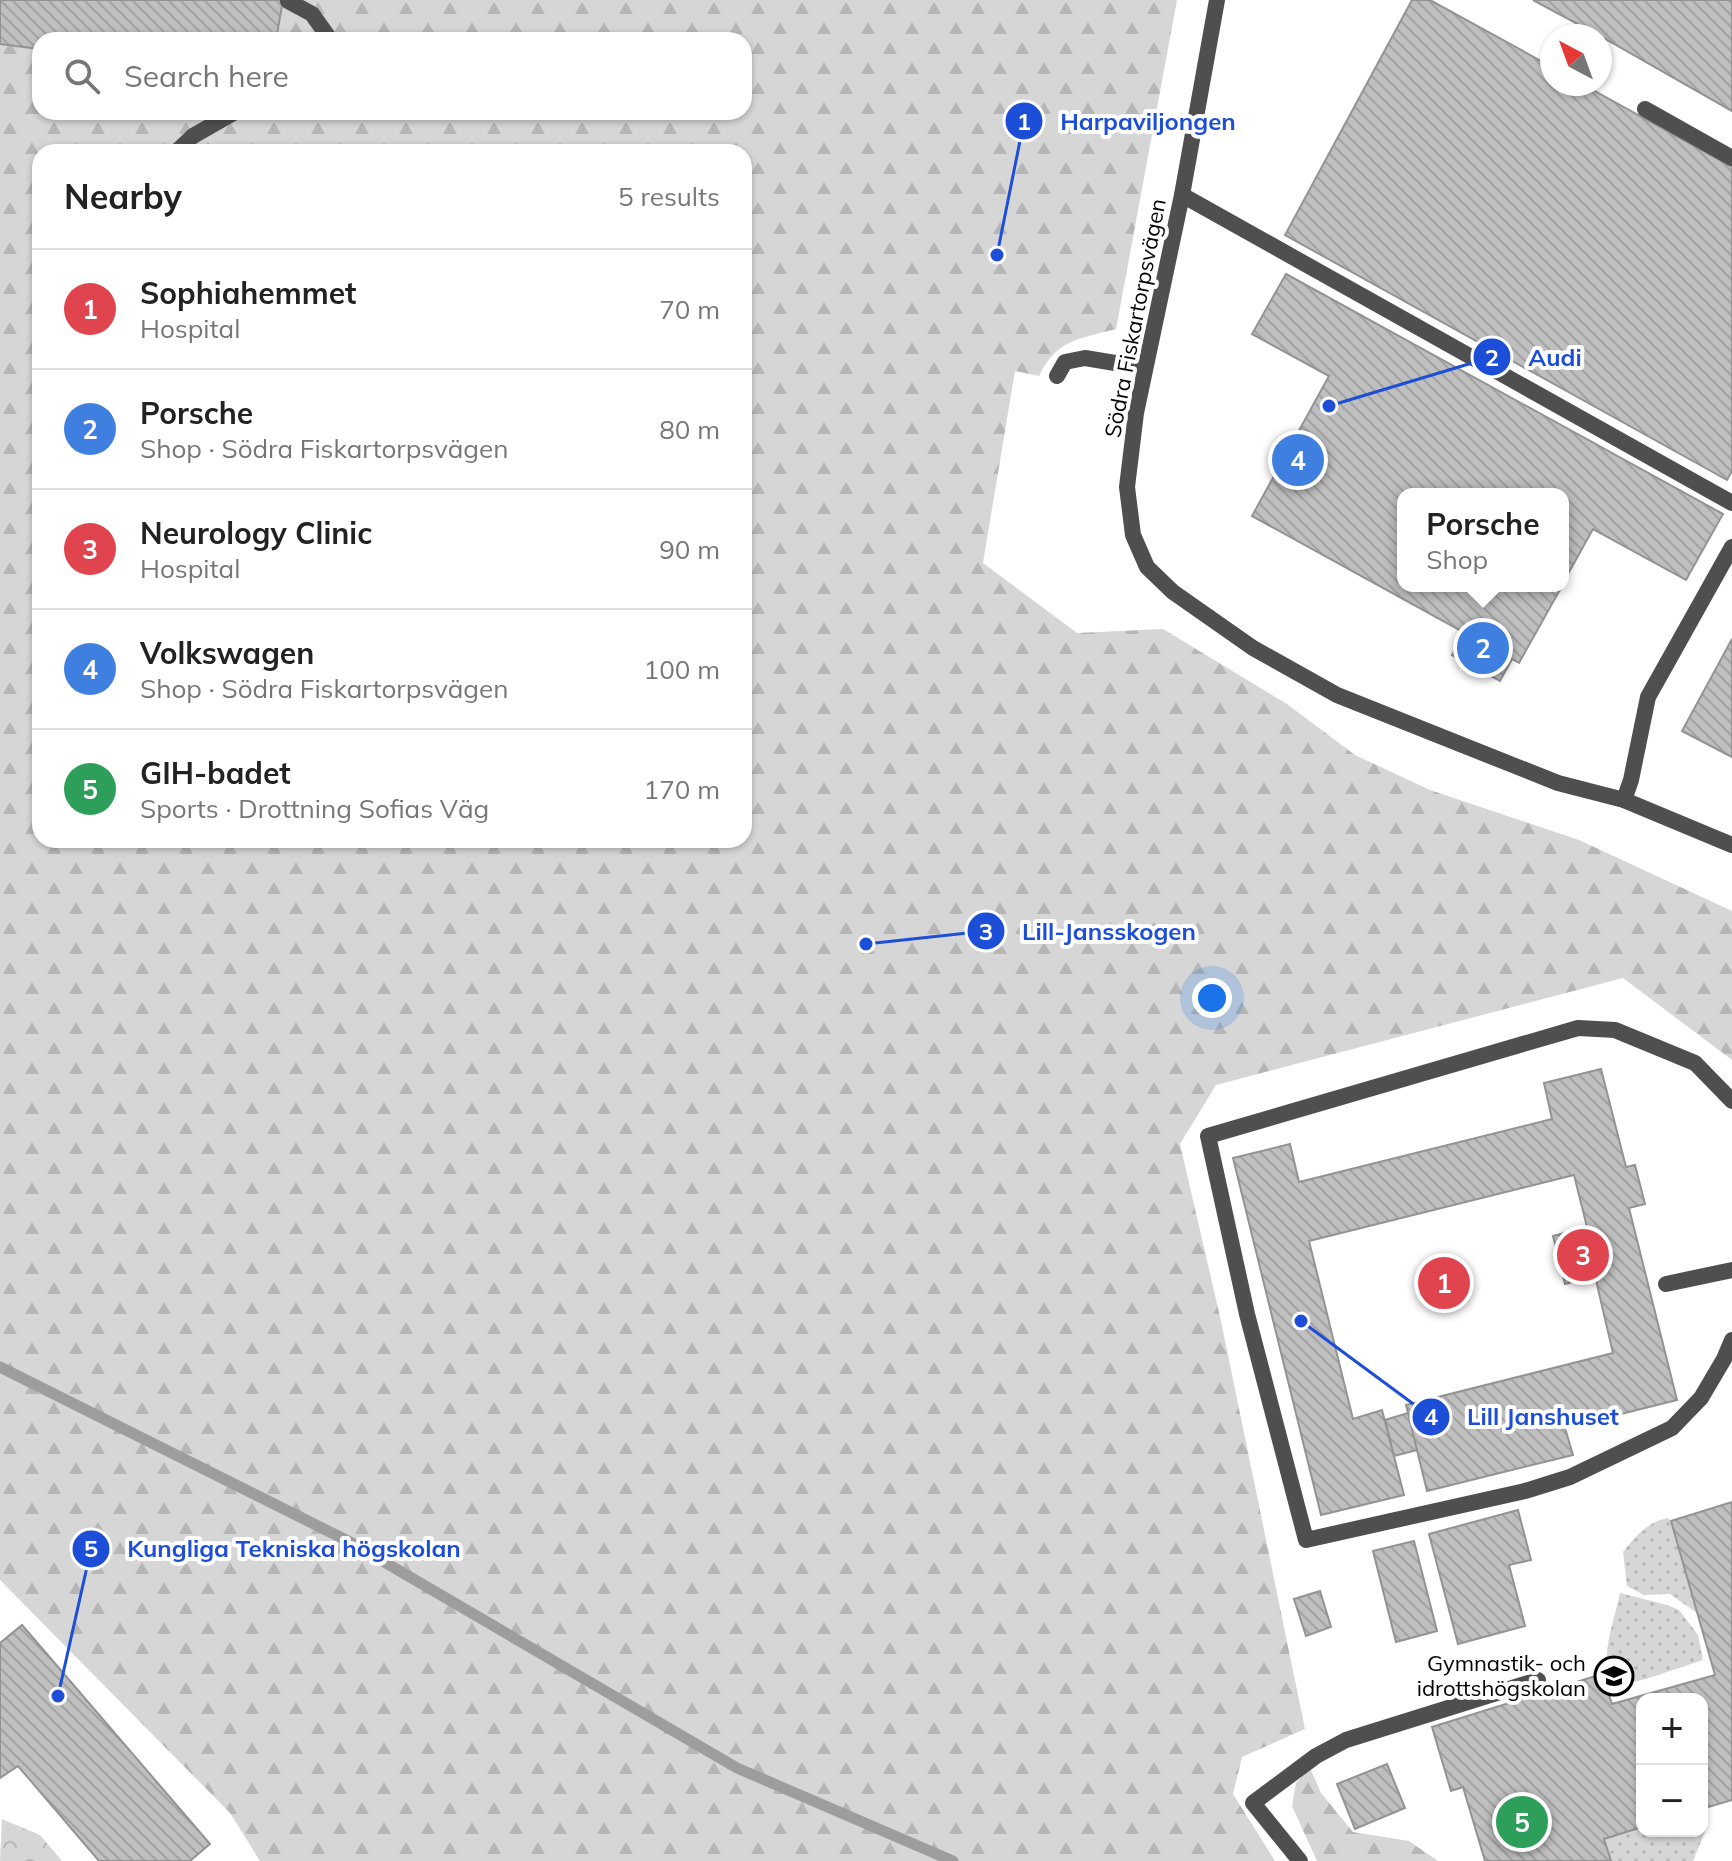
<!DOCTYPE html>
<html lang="en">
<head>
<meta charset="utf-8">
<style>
	:root { --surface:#fff; --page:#f6f6f6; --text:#222; --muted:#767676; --line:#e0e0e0; --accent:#000 }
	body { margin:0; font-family:Mulish,sans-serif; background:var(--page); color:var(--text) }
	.controls { position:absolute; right:24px; bottom:24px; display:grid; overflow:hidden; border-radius:16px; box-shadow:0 2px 6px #0004 }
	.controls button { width:72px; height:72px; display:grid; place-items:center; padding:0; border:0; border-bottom:2px solid var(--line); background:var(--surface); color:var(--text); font:40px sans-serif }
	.compass { position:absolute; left:1540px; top:24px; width:72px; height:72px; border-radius:50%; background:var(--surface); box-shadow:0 2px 6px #0004; rotate:319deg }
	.you { position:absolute; left:1212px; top:998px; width:28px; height:28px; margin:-20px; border:6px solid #fff; border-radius:50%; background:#1a73e8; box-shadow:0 0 0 12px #1a73e833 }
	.badge { display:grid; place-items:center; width:52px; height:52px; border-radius:50%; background:var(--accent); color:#fff; font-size:26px; font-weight:700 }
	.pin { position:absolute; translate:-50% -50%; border:4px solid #fff; box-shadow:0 2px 8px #0006 }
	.popup { position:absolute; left:1397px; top:488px; width:172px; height:104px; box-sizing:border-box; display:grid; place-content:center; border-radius:16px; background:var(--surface); filter:drop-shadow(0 2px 6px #0005); font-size:26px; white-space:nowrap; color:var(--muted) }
	.popup b { font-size:30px; color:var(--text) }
	.popup::after { content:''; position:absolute; left:50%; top:100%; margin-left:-16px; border:16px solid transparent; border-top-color:var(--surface) }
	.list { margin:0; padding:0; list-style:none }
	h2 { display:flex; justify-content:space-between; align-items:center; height:104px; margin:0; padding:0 32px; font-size:34px }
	h2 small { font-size:26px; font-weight:400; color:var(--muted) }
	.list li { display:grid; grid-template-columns:52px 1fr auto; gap:24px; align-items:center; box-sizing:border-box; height:120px; padding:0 32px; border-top:2px solid var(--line) }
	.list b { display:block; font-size:30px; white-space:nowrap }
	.list p { margin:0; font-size:26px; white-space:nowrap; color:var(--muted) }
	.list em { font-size:26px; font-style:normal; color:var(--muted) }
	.icon { flex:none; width:44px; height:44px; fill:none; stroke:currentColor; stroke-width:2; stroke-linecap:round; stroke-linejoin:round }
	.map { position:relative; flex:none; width:1732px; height:1861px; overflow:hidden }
	.search { position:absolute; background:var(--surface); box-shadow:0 2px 6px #0004; left:32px; top:32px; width:720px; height:88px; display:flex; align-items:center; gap:20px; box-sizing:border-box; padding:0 28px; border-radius:24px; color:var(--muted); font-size:30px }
	.panel { position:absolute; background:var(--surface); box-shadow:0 2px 6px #0004; left:32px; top:144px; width:720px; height:704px; border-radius:24px }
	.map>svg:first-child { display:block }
</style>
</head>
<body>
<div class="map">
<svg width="1732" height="1861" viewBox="0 0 1732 1861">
	<defs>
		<pattern id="grass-dots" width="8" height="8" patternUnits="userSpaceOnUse" patternTransform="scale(2)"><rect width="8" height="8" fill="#d6d6d6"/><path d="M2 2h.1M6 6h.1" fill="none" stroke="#b6b6b6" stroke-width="1.8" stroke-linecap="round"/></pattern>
		<pattern id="forest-firs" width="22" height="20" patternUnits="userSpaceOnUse" patternTransform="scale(2)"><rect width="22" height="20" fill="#d6d6d6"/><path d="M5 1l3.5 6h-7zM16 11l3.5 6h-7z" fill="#b6b6b6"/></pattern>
		<pattern id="park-crowns" width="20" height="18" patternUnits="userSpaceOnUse" patternTransform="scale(2)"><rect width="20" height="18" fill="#d6d6d6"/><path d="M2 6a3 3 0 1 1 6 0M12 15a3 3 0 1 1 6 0" fill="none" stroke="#b6b6b6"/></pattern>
		<pattern id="building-back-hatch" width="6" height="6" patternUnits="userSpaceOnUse" patternTransform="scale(2)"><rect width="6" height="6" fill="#bfbfbf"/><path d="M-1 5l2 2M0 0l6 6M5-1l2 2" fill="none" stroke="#a2a2a2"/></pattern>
	</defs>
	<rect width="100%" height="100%" fill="#fff"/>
	<path fill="url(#grass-dots)" d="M1668 1518 1671 1521 1697 1613 1670 1594 1644 1595 1627 1586 1623 1552C1635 1537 1648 1521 1668 1518Z
		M1620 1593 1667 1605 1679 1610 1698 1635 1703 1660 1646 1679 1625 1684C1621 1679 1614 1675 1610 1671 1600 1657 1617 1611 1620 1593Z
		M1702 1814 1705 1832 1693 1861H1611L1604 1839 1642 1827V1831H1702Z"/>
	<path fill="url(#forest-firs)" fill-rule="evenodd" d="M0 0H1177L1116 329C1079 339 1057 339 1039 376L1015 371 983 563 1077 633 1163 629 1287 704 1355 755 1430 790 1579 840 1732 911V1060L1623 978 1216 1085 1180 1144 1221 1321 1305 1729 1242 1757 1233 1794 1275 1861H260L230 1813 0 1580ZM40 40H744V112H40ZM40 152H744V840H40Z
		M1310 1768 1321 1793 1353 1832 1409 1841 1438 1861H1317L1292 1806 1296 1783Z"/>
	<path fill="url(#park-crowns)" d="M2 1819 40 1835 62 1861H0Z"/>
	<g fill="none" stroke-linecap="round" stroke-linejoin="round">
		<path stroke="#9d9d9d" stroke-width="11" d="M0 1367 350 1542 737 1768 953 1861"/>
	</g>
	<path fill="url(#building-back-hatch)" stroke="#939393" stroke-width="2" d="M0 0H283L276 40H40V49L0 44Z
		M1412 0H1430L1552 67V84H1582L1732 167V471L1727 480 1285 235Z
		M1533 0H1732V111L1600 36Z
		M1286 274 1723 514 1686 580 1593 529 1563 583V494H1403V586H1562L1519 663 1512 659 1500 681 1452 655 1465 633 1252 516 1329 376 1252 334Z
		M1732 639V757L1682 731Z
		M1601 1069 1626 1167 1635 1165 1645 1204 1629 1208 1677 1400 1565 1428 1573 1455 1427 1491 1406 1405 1613 1353 1595 1276 1565 1284 1553 1236 1587 1227 1574 1175 1309 1241 1353 1419 1382 1410 1404 1495 1321 1515 1233 1158 1290 1144 1299 1182 1552 1119 1544 1083Z
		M1408 1413 1417 1450 1394 1456 1385 1420Z
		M1732 1502V1800L1702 1809V1699H1642V1827L1604 1839 1611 1861H1485L1463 1787 1451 1791 1432 1727 1602 1674 1612 1704 1715 1675 1671 1521Z
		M1518 1510 1531 1560 1509 1565 1525 1626 1458 1644 1429 1534Z
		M1414 1541 1437 1631 1396 1642 1373 1551Z
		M1320 1591 1331 1627 1306 1636 1294 1599Z
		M22 1625 210 1844 190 1861H99L18 1766 0 1778V1643Z
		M1387 1764 1405 1808 1355 1829 1337 1784Z"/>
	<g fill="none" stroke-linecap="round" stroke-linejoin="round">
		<path stroke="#4f4f4f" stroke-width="16" d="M288 1 312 14 327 35 324 40
			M1645 109 1732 158
			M176 152 193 136 235 112
			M1182 195 1732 503
			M1057 376 1065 362 1085 358 1145 368
			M1624 800 1631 780 1648 697 1732 547
			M1732 1101 1695 1063 1615 1030 1578 1028 1208 1136 1247 1314 1306 1540 1525 1491 1570 1477 1672 1428 1701 1398 1724 1359 1732 1340
			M1666 1284 1732 1270"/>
		<path stroke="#4f4f4f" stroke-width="16" d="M1300 1861 1253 1803 1316 1756 1346 1740 1538 1680"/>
		<path stroke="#4f4f4f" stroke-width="16" d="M1217 0 1182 195 1136 413 1127 487 1133 535 1147 567 1173 592 1253 648 1337 695 1558 783 1624 800 1732 845"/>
	</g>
	<defs>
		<symbol id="university-ring" viewBox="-11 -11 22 22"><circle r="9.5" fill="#fff" stroke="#000" stroke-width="1.5"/><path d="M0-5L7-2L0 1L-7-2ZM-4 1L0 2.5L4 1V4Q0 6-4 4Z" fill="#000"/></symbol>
	</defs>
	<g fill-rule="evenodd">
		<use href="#university-ring" x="1592" y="1654" width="44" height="44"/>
	</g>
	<g text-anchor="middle" stroke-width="8" stroke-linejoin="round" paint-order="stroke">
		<g font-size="22" fill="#000" stroke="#fff">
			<text transform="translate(1135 318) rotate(-79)" y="8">Södra Fiskartorpsvägen</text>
		</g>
		<g font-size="22" fill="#000" stroke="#fff" text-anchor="end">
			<text x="1586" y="1671">Gymnastik- och<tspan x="1586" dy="25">idrottshögskolan</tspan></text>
		</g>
	</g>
	<path fill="none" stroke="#1d4ed8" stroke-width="3" d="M997 255L1024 121M1329 406L1492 357M866 944L986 931M1301 1321L1431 1417M58 1696L91 1549"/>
	<g fill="#1d4ed8" stroke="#fff" stroke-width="3">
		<circle cx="997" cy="255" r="8"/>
		<circle cx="1329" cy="406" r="8"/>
		<circle cx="866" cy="944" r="8"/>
		<circle cx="1301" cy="1321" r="8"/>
		<circle cx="58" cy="1696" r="8"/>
		<circle cx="1024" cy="121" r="20"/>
		<circle cx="1492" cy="357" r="20"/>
		<circle cx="986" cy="931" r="20"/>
		<circle cx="1431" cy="1417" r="20"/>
		<circle cx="91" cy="1549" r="20"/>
	</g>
	<g font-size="24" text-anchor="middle" font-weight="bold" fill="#fff">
		<text x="1024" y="130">1</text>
		<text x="1492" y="366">2</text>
		<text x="986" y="940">3</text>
		<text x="1431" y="1425">4</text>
		<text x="91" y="1557">5</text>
	</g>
	<g font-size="24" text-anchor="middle" font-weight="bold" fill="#1d4ed8" stroke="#fff" stroke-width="8" stroke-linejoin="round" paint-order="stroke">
		<text x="1148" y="130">Harpaviljongen</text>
		<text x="1555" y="366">Audi</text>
		<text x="1109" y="940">Lill-Jansskogen</text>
		<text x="1543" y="1425">Lill Janshuset</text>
		<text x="294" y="1557">Kungliga Tekniska högskolan</text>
	</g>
</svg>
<div class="controls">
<button>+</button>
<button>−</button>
</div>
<svg class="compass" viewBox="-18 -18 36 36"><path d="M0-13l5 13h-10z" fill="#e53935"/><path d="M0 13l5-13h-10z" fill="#767676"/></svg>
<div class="you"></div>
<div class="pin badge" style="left:1444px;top:1283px;background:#e0444e">1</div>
<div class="pin badge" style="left:1483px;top:648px;background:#3f7fe0">2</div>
<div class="popup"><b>Porsche</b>Shop</div>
<div class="pin badge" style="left:1583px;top:1255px;background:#e0444e">3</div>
<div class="pin badge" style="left:1298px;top:460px;background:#3f7fe0">4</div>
<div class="pin badge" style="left:1522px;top:1822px;background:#2e9e5b">5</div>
<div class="search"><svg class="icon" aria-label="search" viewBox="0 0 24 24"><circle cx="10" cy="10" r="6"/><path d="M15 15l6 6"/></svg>Search here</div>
<section class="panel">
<h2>Nearby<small>5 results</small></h2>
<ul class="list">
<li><span class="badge" style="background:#e0444e">1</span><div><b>Sophiahemmet</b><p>Hospital</p></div><em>70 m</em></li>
<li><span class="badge" style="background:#3f7fe0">2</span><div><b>Porsche</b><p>Shop · Södra Fiskartorpsvägen</p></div><em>80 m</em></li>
<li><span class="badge" style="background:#e0444e">3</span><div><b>Neurology Clinic</b><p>Hospital</p></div><em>90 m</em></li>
<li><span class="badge" style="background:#3f7fe0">4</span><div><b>Volkswagen</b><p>Shop · Södra Fiskartorpsvägen</p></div><em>100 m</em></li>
<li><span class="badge" style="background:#2e9e5b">5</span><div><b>GIH-badet</b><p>Sports · Drottning Sofias Väg</p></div><em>170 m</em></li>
</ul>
</section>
</div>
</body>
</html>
